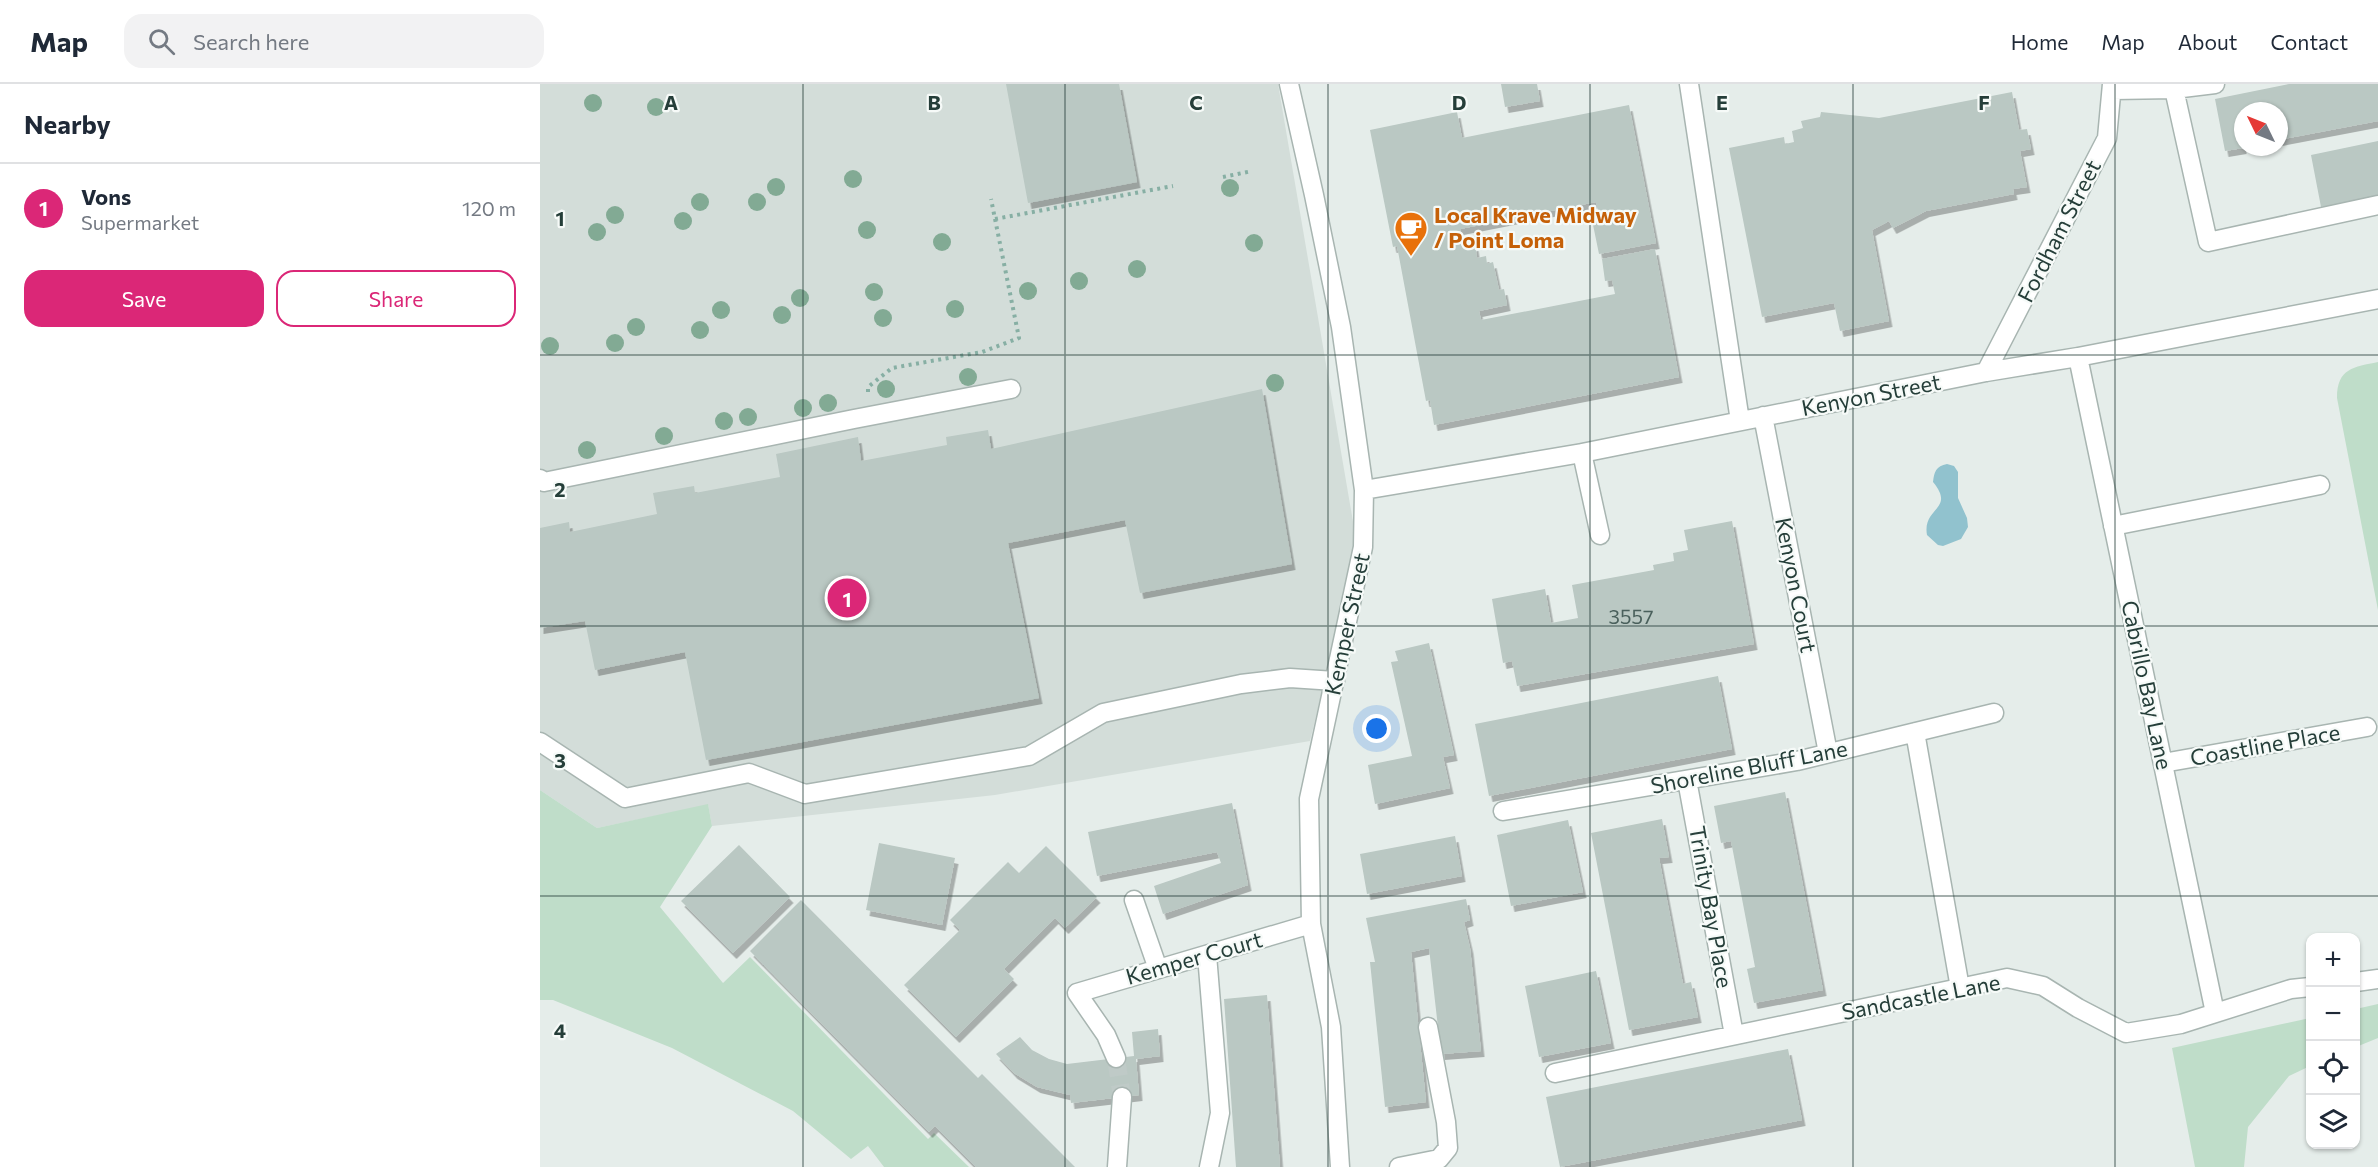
<!DOCTYPE html>
<html lang="en">
<head>
<meta charset="utf-8">
<style>
	:root { --surface:#fff; --page:#f2f2f3; --text:#1f2937; --muted:#747a83; --line:#e0e1e3; --accent:#db2777 }
	body { margin:0; font-family:Commissioner,sans-serif; background:var(--page); color:var(--text) }
	.controls { position:absolute; right:18px; bottom:18px; display:grid; overflow:hidden; border-radius:12px; box-shadow:0 2px 4px #0004 }
	.controls button { width:54px; height:54px; display:grid; place-items:center; padding:0; border:0; border-bottom:2px solid var(--line); background:var(--surface); color:var(--text); font:30px sans-serif }
	.compass { position:absolute; left:1694px; top:18px; width:54px; height:54px; border-radius:50%; background:var(--surface); box-shadow:0 2px 4px #0004; rotate:313deg }
	.you { position:absolute; left:837px; top:645px; width:21px; height:21px; margin:-15px; border:4px solid #fff; border-radius:50%; background:#1a73e8; box-shadow:0 0 0 9px #1a73e833 }
	.badge { display:grid; place-items:center; width:39px; height:39px; border-radius:50%; background:var(--accent); color:#fff; font-size:20px; font-weight:700 }
	.pin { position:absolute; translate:-50% -50%; border:3px solid #fff; box-shadow:0 2px 6px #0006 }
	.list { margin:0; padding:0; list-style:none }
	h2 { display:flex; justify-content:space-between; align-items:center; height:78px; margin:0; padding:0 24px; font-size:26px }
	h2 small { font-size:20px; font-weight:400; color:var(--muted) }
	.list li { display:grid; grid-template-columns:39px 1fr auto; gap:18px; align-items:center; box-sizing:border-box; height:90px; padding:0 24px; border-top:2px solid var(--line) }
	.list b { display:block; font-size:22px; white-space:nowrap }
	.list p { margin:0; font-size:20px; white-space:nowrap; color:var(--muted) }
	.list em { font-size:20px; font-style:normal; color:var(--muted) }
	.actions { display:flex; gap:12px; padding:18px 24px }
	.actions a { flex:1; padding:14px 0; border:2px solid var(--accent); border-radius:18px; text-align:center; font-size:21px; color:var(--accent) }
	.actions .main { background:var(--accent); color:#fff }
	.icon { flex:none; width:33px; height:33px; fill:none; stroke:currentColor; stroke-width:2; stroke-linecap:round; stroke-linejoin:round }
	.map { position:relative; flex:none; width:1838px; height:1083px; overflow:hidden }
	header { display:flex; align-items:center; gap:36px; box-sizing:border-box; height:84px; padding:0 30px; background:var(--surface); border-bottom:2px solid var(--line) }
	header strong { font-size:28px }
	nav { display:flex; gap:33px; margin-inline-start:auto; font-size:21px }
	.search { width:420px; height:54px; background:var(--page); display:flex; align-items:center; gap:15px; box-sizing:border-box; padding:0 21px; border-radius:18px; color:var(--muted); font-size:22px }
	main { display:flex }
	aside { flex:1; background:var(--surface) }
	.map>svg:first-child { display:block }
</style>
</head>
<body>
<header>
<strong>Map</strong>
<div class="search"><svg class="icon" aria-label="search" viewBox="0 0 24 24"><circle cx="10" cy="10" r="6"/><path d="M15 15l6 6"/></svg>Search here</div>
<nav><a>Home</a><a>Map</a><a>About</a><a>Contact</a></nav>
</header>
<main>
<aside>
<h2>Nearby<small></small></h2>
<ul class="list">
<li><span class="badge">1</span><div><b>Vons</b><p>Supermarket</p></div><em>120 m</em></li>
</ul>
<div class="actions"><a class="main">Save</a><a>Share</a></div>
</aside>
<div class="map">
<svg width="1838" height="1083" viewBox="0 0 1838 1083">
	<defs>
		<filter id="shadow"><feDropShadow dx="3.5" dy="6" stdDeviation="0" flood-color="#0004"/></filter>
	</defs>
	<rect width="100%" height="100%" fill="#e5edea"/>
	<path fill="#d3ddd9" d="M0 0H738L817 461 770 657 455 711 172 742 168 721 57 744 0 706Z"/>
	<path fill="#bfddc9" d="M1838 278V526L1797 314C1797 284 1814 283 1838 278Z
		M0 706 57 744 168 720 172 742 120 823 183 899 210 873 388 1055 394 1049 429 1083H344L328 1062 311 1075 253 1027 132 964 13 916H0Z
		M1838 920V954L1816 963V925Z
		M1770 934V982L1749 992 1708 1043 1704 1083H1655L1632 964Z"/>
	<path fill="#91c2ce" d="M1407 380 1414 382 1418 388V414L1427 434 1428 443 1421 455 1403 462 1398 461 1387 451C1382 423 1416 426 1393 398 1394 388 1396 382 1407 380Z"/>
	<path fill="#bac8c3" filter="url(#shadow)" d="M466 0H579L597 98 488 119Z
		M961 0H997L1000 17 965 23Z
		M1749 0H1838V37L1739 56V27H1703V64L1685 67 1675 15Z
		M1472 8 1479 46 1487 45 1491 65 1480 67 1487 103 1473 105 1474 110 1386 127 1353 144 1349 137 1332 146 1349 237 1300 247 1294 219 1222 233 1189 64 1244 53 1245 60 1254 58 1252 47 1263 44 1261 37 1280 33 1281 28 1339 34Z
		M1089 21 1116 159 1059 170 1051 131 1059 130 1056 118 920 145 924 163 935 161 937 174 946 172 947 180 953 178 959 206 964 205 967 221 939 227 941 236 1075 210 1072 196 1065 197 1062 175 1115 165 1139 293 894 341 890 316 886 317 857 162 853 163 830 46 917 28 922 54Z
		M1838 57V111L1781 123 1771 71Z
		M722 305 752 480 600 509 585 436 468 459 499 614 166 676 145 568 55 586 45 537 0 544V444L29 438 30 448 117 430 113 409 154 402 155 409 240 393 236 370 318 353 321 377 407 361 406 353 448 346 451 365Z
		M1192 437 1214 560 977 602 972 577 963 579 952 515 1005 505 1011 539 1038 534 1032 501 1114 486 1113 481 1134 477 1133 469 1148 466 1144 446Z
		M889 559 914 671 903 673 910 704 835 720 828 681 872 672 851 578 858 577 855 567Z
		M1178 592 1192 665 949 712 935 640Z
		M1245 708 1283 906 1214 919 1207 885 1215 883 1191 757 1181 759 1174 722Z
		M692 719 708 801 623 830 614 802 681 779 677 768 557 792 548 748Z
		M1122 735 1129 773 1119 774 1143 900 1151 898 1158 933 1089 946 1051 749Z
		M1028 736 1043 808 971 822 957 751Z
		M915 752 922 792 827 810 820 770Z
		M339 759 415 774 402 841 326 826Z
		M199 761 250 813 193 869 141 817Z
		M506 762 557 813 525 844 515 834 464 885 474 895 416 953 364 901 420 846 410 836 468 778 479 789Z
		M926 815 930 836 924 838 930 864 941 967 901 970 889 864 871 868 886 1018 845 1023 830 878H835L826 834Z
		M261 816 438 994 442 990 535 1083H436L395 1042 389 1048 210 867Z
		M1056 887 1071 959 999 973 985 902Z
		M727 911 740 1083H696L684 915Z
		M618 945 620 972 596 975 599 1011 531 1019 530 1011 497 1003 474 989 456 970 480 953 492 966 509 975 527 980 594 972 592 948Z
		M1248 965 1262 1036 1020 1083 1006 1013Z"/>
	<g fill="none" stroke-linecap="round" stroke-linejoin="round">
		<path stroke="#bfcac7" stroke-width="18" stroke-dasharray="18 9" stroke-linecap="butt" d="M576 974 582 1013"/>
		<defs>
			<path id="minor" d="M749 0 774 111 801 243 824 406 823 463 769 715 771 840 791 943 800 1083
				M1149 0 1200 337
				M1634 5 1668 158 1838 121
				M1573 6 1634 5 1675 0
				M1538 273 1675 929
				M1446 288 1567 54 1572 0
				M1223 332 1288 669
				M1042 369 1060 451
				M0 395 4 398 314 335 471 305
				M824 406 1042 369 1446 288 1538 273 1838 215
				M1573 442 1780 401
				M1375 648 1420 904
				M0 658 85 714 209 689 265 710 489 672 563 629 701 600 750 594 795 597
				M1623 679 1827 643
				M1147 696 1194 951
				M963 727 1257 677 1454 629
				M594 816 618 885
				M667 871 680 1029 669 1083
				M1816 898 1838 895
				M576 974 566 951 537 909 771 840
				M1015 989 1467 894 1503 902 1538 924 1586 949 1641 940 1751 905 1770 903
				M577 1083 582 1013
				M859 1083 899 1075 908 1064 906 1038 888 943"/>
		</defs>
		<use href="#minor" stroke="#a8b5b1" stroke-width="21"/>
		<path stroke="#87afa4" stroke-width="4" stroke-dasharray="3 4.5" stroke-linecap="butt" d="M683 93 712 87
			M455 135 633 102
			M328 308V303L352 284 442 268 479 254 451 115"/>
		<use href="#minor" stroke="#fff" stroke-width="18"/>
	</g>
	<g fill="#82aa94">
		<circle cx="53" cy="19" r="9"/>
		<circle cx="116" cy="23" r="9"/>
		<circle cx="313" cy="95" r="9"/>
		<circle cx="236" cy="103" r="9"/>
		<circle cx="690" cy="104" r="9"/>
		<circle cx="160" cy="118" r="9"/>
		<circle cx="217" cy="118" r="9"/>
		<circle cx="75" cy="131" r="9"/>
		<circle cx="143" cy="137" r="9"/>
		<circle cx="327" cy="146" r="9"/>
		<circle cx="57" cy="148" r="9"/>
		<circle cx="402" cy="158" r="9"/>
		<circle cx="714" cy="159" r="9"/>
		<circle cx="597" cy="185" r="9"/>
		<circle cx="539" cy="197" r="9"/>
		<circle cx="488" cy="207" r="9"/>
		<circle cx="334" cy="208" r="9"/>
		<circle cx="260" cy="214" r="9"/>
		<circle cx="415" cy="225" r="9"/>
		<circle cx="181" cy="226" r="9"/>
		<circle cx="242" cy="231" r="9"/>
		<circle cx="343" cy="234" r="9"/>
		<circle cx="96" cy="243" r="9"/>
		<circle cx="160" cy="246" r="9"/>
		<circle cx="75" cy="259" r="9"/>
		<circle cx="10" cy="262" r="9"/>
		<circle cx="428" cy="293" r="9"/>
		<circle cx="735" cy="299" r="9"/>
		<circle cx="346" cy="305" r="9"/>
		<circle cx="288" cy="319" r="9"/>
		<circle cx="263" cy="324" r="9"/>
		<circle cx="208" cy="333" r="9"/>
		<circle cx="184" cy="337" r="9"/>
		<circle cx="124" cy="352" r="9"/>
		<circle cx="47" cy="366" r="9"/>
	</g>
	<path fill="none" stroke="#253e39" stroke-width="1.5" stroke-opacity="0.55" d="M263 0V1083M525 0V1083M788 0V1083M1050 0V1083M1313 0V1083M1575 0V1083M0 271H1838M0 542H1838M0 812H1838"/>
	<defs>
		<symbol id="cafe-pin" viewBox="-11 -11 22 30"><path d="M0 17L-7.5 6A9.5 9.5 0 1 1 7.5 6Z" fill="#e8710a" stroke="#f6faf8"/><path d="M-5.5-4.5H6V0H3Q3 3.5 0 3.5H-2.5Q-5.5 3.5-5.5 0ZM3-3.2v2h1.7v-2ZM-6 4.5H4V6H-6Z" fill="#fff"/></symbol>
	</defs>
	<g fill-rule="evenodd">
		<use href="#cafe-pin" x="852" y="125" width="38" height="52"/>
	</g>
	<g text-anchor="middle" stroke-width="4.5" stroke-linejoin="round" paint-order="stroke">
		<g font-size="20" fill="#4a605c">
			<text x="1091" y="540">3557</text>
		</g>
		<g font-size="22" font-weight="bold" fill="#c56008" stroke="#f6faf8" text-anchor="start">
			<text x="894" y="139">Local Krave Midway<tspan x="894" dy="25">/ Point Loma</tspan></text>
		</g>
		<g font-size="22" fill="#253e39" stroke="#f6faf8">
			<text transform="translate(1519 147) rotate(-63)" y="8">Fordham Street</text>
			<text transform="translate(1331 311) rotate(-11)" y="8">Kenyon Street</text>
			<text transform="translate(1256 501) rotate(79)" y="8">Kenyon Court</text>
			<text transform="translate(807 540) rotate(-78)" y="8">Kemper Street</text>
			<text transform="translate(1607 601) rotate(78)" y="8">Cabrillo Bay Lane</text>
			<text transform="translate(1725 661) rotate(-10)" y="8">Coastline Place</text>
			<text transform="translate(1209 683) rotate(-11)" y="8">Shoreline Bluff Lane</text>
			<text transform="translate(1171 823) rotate(80)" y="8">Trinity Bay Place</text>
			<text transform="translate(654 874) rotate(-16)" y="8">Kemper Court</text>
			<text transform="translate(1381 913) rotate(-11)" y="8">Sandcastle Lane</text>
		</g>
	</g>
	<g font-size="20" text-anchor="middle" font-weight="bold" fill="#253e39" stroke="#f6faf8" stroke-width="4.5" stroke-linejoin="round" paint-order="stroke">
		<text x="131" y="26">A</text>
		<text x="394" y="26">B</text>
		<text x="656" y="26">C</text>
		<text x="919" y="26">D</text>
		<text x="1182" y="26">E</text>
		<text x="1444" y="26">F</text>
		<text x="20" y="142">1</text>
		<text x="20" y="413">2</text>
		<text x="20" y="684">3</text>
		<text x="20" y="954">4</text>
	</g>
</svg>
<div class="controls">
<button>+</button>
<button>−</button>
<button><svg class="icon" aria-label="locate" viewBox="0 0 24 24"><circle cx="12" cy="12" r="6"/><path d="M12 2v4M12 18v4M2 12h4M18 12h4"/></svg></button>
<button><svg class="icon" aria-label="layers" viewBox="0 0 24 24"><path d="M12 4l9 5-9 5-9-5zM3 14l9 5 9-5"/></svg></button>
</div>
<svg class="compass" viewBox="-18 -18 36 36"><path d="M0-13l5 13h-10z" fill="#e53935"/><path d="M0 13l5-13h-10z" fill="#747a83"/></svg>
<div class="you"></div>
<div class="pin badge" style="left:307px;top:514px">1</div>
</div>
</main>
</body>
</html>
